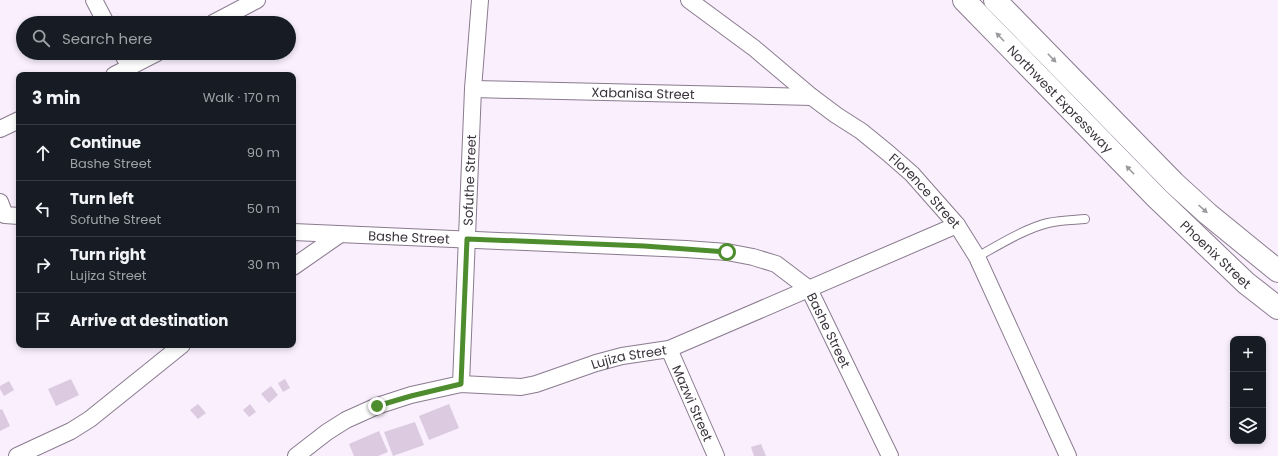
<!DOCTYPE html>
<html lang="en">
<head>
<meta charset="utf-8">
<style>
	:root { --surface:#171b24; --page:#20242c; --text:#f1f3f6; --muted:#9ea1a6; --line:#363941 }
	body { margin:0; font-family:Poppins,sans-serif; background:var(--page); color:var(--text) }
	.controls { position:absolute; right:12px; bottom:12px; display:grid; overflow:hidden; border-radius:8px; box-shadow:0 2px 6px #0003 }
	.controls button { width:36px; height:36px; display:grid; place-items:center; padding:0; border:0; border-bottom:1px solid var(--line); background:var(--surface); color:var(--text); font:20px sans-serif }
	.stop { position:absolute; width:12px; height:12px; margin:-9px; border:3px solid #4e8d2e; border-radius:50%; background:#fff }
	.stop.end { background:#4e8d2e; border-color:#fff; box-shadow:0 1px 4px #0008 }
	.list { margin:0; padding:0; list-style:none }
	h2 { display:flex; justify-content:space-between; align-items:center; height:52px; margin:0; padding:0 16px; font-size:17px }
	h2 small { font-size:13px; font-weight:400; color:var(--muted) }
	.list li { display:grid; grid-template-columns:26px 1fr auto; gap:12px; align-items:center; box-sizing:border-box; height:56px; padding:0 16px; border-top:1px solid var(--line) }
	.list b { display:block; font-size:15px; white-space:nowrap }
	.list p { margin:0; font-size:13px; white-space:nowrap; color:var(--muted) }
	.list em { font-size:13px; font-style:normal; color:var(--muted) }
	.icon { flex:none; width:22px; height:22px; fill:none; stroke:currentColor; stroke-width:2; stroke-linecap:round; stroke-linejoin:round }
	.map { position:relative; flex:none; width:1278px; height:456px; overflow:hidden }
	.search { position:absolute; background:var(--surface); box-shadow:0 2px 6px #0003; left:16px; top:16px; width:280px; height:44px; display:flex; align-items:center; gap:10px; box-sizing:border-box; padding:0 14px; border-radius:22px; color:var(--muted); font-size:15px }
	.panel { position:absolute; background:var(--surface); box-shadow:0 2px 6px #0003; left:16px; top:72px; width:280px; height:276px; border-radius:8px }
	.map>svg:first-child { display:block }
</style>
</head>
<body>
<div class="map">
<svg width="1278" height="456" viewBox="0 0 1278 456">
	<rect width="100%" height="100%" fill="#f9effd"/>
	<path fill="#dbcae0" d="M71 379 79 395 56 406 48 389Z
		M285 379 290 388 283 392 278 383Z
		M9 381 14 390 4 396 0 389V386Z
		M271 386 278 395 269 403 261 394Z
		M198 404 206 413 198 419 190 410Z
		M250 404 256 412 249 417 243 410Z
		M449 404 459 428 429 440 419 416Z
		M2 409 10 426 0 431V410Z
		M415 422 424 445 393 456 384 432Z
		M379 431 388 452 378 456H354L349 444Z
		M761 444 766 456H754L751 447Z"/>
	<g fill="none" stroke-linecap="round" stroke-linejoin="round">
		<defs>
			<path id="service" d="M977 257C997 246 1026 228 1048 223 1060 220 1073 220 1085 219"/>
			<g id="minor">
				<path d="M94 0 106 23"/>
				<path id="s1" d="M689 0 754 48 812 97 836 115 861 131 888 153 912 174 957 225 977 257 1068 456"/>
				<path d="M213 23 257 0"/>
				<path d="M122 53 130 67"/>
				<path d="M114 75 157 53"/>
				<path id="s2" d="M473 89 812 97"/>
				<path d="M0 129 19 120"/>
				<path d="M0 202 5 215 19 216"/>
				<path id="s3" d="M293 232 686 249 727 252 753 257 776 264 809 289 890 456"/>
				<path d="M293 267 339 235"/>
				<path id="s4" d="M669 349 716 456"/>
				<path id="s5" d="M461 384 473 89 480 0"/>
				<path d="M17 456 71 431 90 419 182 345"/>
				<path id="s6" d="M296 456 327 432 346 420 377 406 411 395 461 384 521 387 536 384 596 363 622 356 669 349 957 225"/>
			</g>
			<g id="secondary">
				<path id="s7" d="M964 0 1157 198 1246 283 1278 308"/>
				<path d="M995 0 1174 183 1208 214 1278 271"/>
			</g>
		</defs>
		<use href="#service" stroke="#8a7b8f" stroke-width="10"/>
		<use href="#minor" stroke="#8a7b8f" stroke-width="18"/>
		<use href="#secondary" stroke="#8a7b8f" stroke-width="24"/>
		<use href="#service" stroke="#fff" stroke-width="8"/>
		<use href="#minor" stroke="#fff" stroke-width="16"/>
		<use href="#secondary" stroke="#fff" stroke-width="22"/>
	</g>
	<defs><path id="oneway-solid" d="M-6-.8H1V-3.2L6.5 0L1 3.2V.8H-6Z"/></defs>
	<g fill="#9c999e">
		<use href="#oneway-solid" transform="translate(1000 37) rotate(-134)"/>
		<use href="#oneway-solid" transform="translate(1052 58) rotate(46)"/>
		<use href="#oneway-solid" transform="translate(1130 170) rotate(-134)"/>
		<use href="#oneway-solid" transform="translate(1203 209) rotate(42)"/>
	</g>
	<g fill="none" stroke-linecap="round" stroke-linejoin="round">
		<path stroke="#4e8d2e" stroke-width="5" d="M377 406 411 396 461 384 467 239 644 246 727 252"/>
	</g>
	<g text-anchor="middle" stroke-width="3" stroke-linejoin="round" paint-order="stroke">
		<g font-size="13" fill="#3a333c" stroke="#fff">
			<text dy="5" stroke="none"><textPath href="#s2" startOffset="170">Xabanisa Street</textPath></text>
			<text dy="5" stroke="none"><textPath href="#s7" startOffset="138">Northwest Expressway</textPath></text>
			<text dy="5" stroke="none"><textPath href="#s5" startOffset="204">Sofuthe Street</textPath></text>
			<text dy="5" stroke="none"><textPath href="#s1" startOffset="304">Florence Street</textPath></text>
			<text dy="5" stroke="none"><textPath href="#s3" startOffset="116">Bashe Street</textPath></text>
			<text dy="5" stroke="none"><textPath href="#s7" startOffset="358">Phoenix Street</textPath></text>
			<text dy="5" stroke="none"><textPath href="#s3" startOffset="572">Bashe Street</textPath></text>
			<text dy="5" stroke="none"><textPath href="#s6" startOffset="355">Lujiza Street</textPath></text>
			<text dy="5" stroke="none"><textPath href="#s4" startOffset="59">Mazwi Street</textPath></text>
		</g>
	</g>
</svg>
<div class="controls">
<button>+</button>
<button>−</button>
<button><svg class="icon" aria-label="layers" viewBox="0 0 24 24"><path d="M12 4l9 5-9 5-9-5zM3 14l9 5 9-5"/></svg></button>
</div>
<div class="stop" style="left:727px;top:252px"></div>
<div class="stop end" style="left:377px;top:406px"></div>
<div class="search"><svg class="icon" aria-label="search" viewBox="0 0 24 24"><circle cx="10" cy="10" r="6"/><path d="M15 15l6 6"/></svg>Search here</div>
<section class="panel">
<h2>3 min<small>Walk · 170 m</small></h2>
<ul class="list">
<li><svg class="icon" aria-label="ahead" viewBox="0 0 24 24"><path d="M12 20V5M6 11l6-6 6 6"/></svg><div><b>Continue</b><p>Bashe Street</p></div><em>90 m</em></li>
<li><svg class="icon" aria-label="left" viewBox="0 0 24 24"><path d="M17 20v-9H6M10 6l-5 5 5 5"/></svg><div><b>Turn left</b><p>Sofuthe Street</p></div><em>50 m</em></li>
<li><svg class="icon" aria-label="right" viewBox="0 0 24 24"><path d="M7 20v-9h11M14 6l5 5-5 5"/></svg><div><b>Turn right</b><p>Lujiza Street</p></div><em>30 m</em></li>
<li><svg class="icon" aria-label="arrive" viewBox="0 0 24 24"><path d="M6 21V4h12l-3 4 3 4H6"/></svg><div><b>Arrive at destination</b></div></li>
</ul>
</section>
</div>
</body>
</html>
